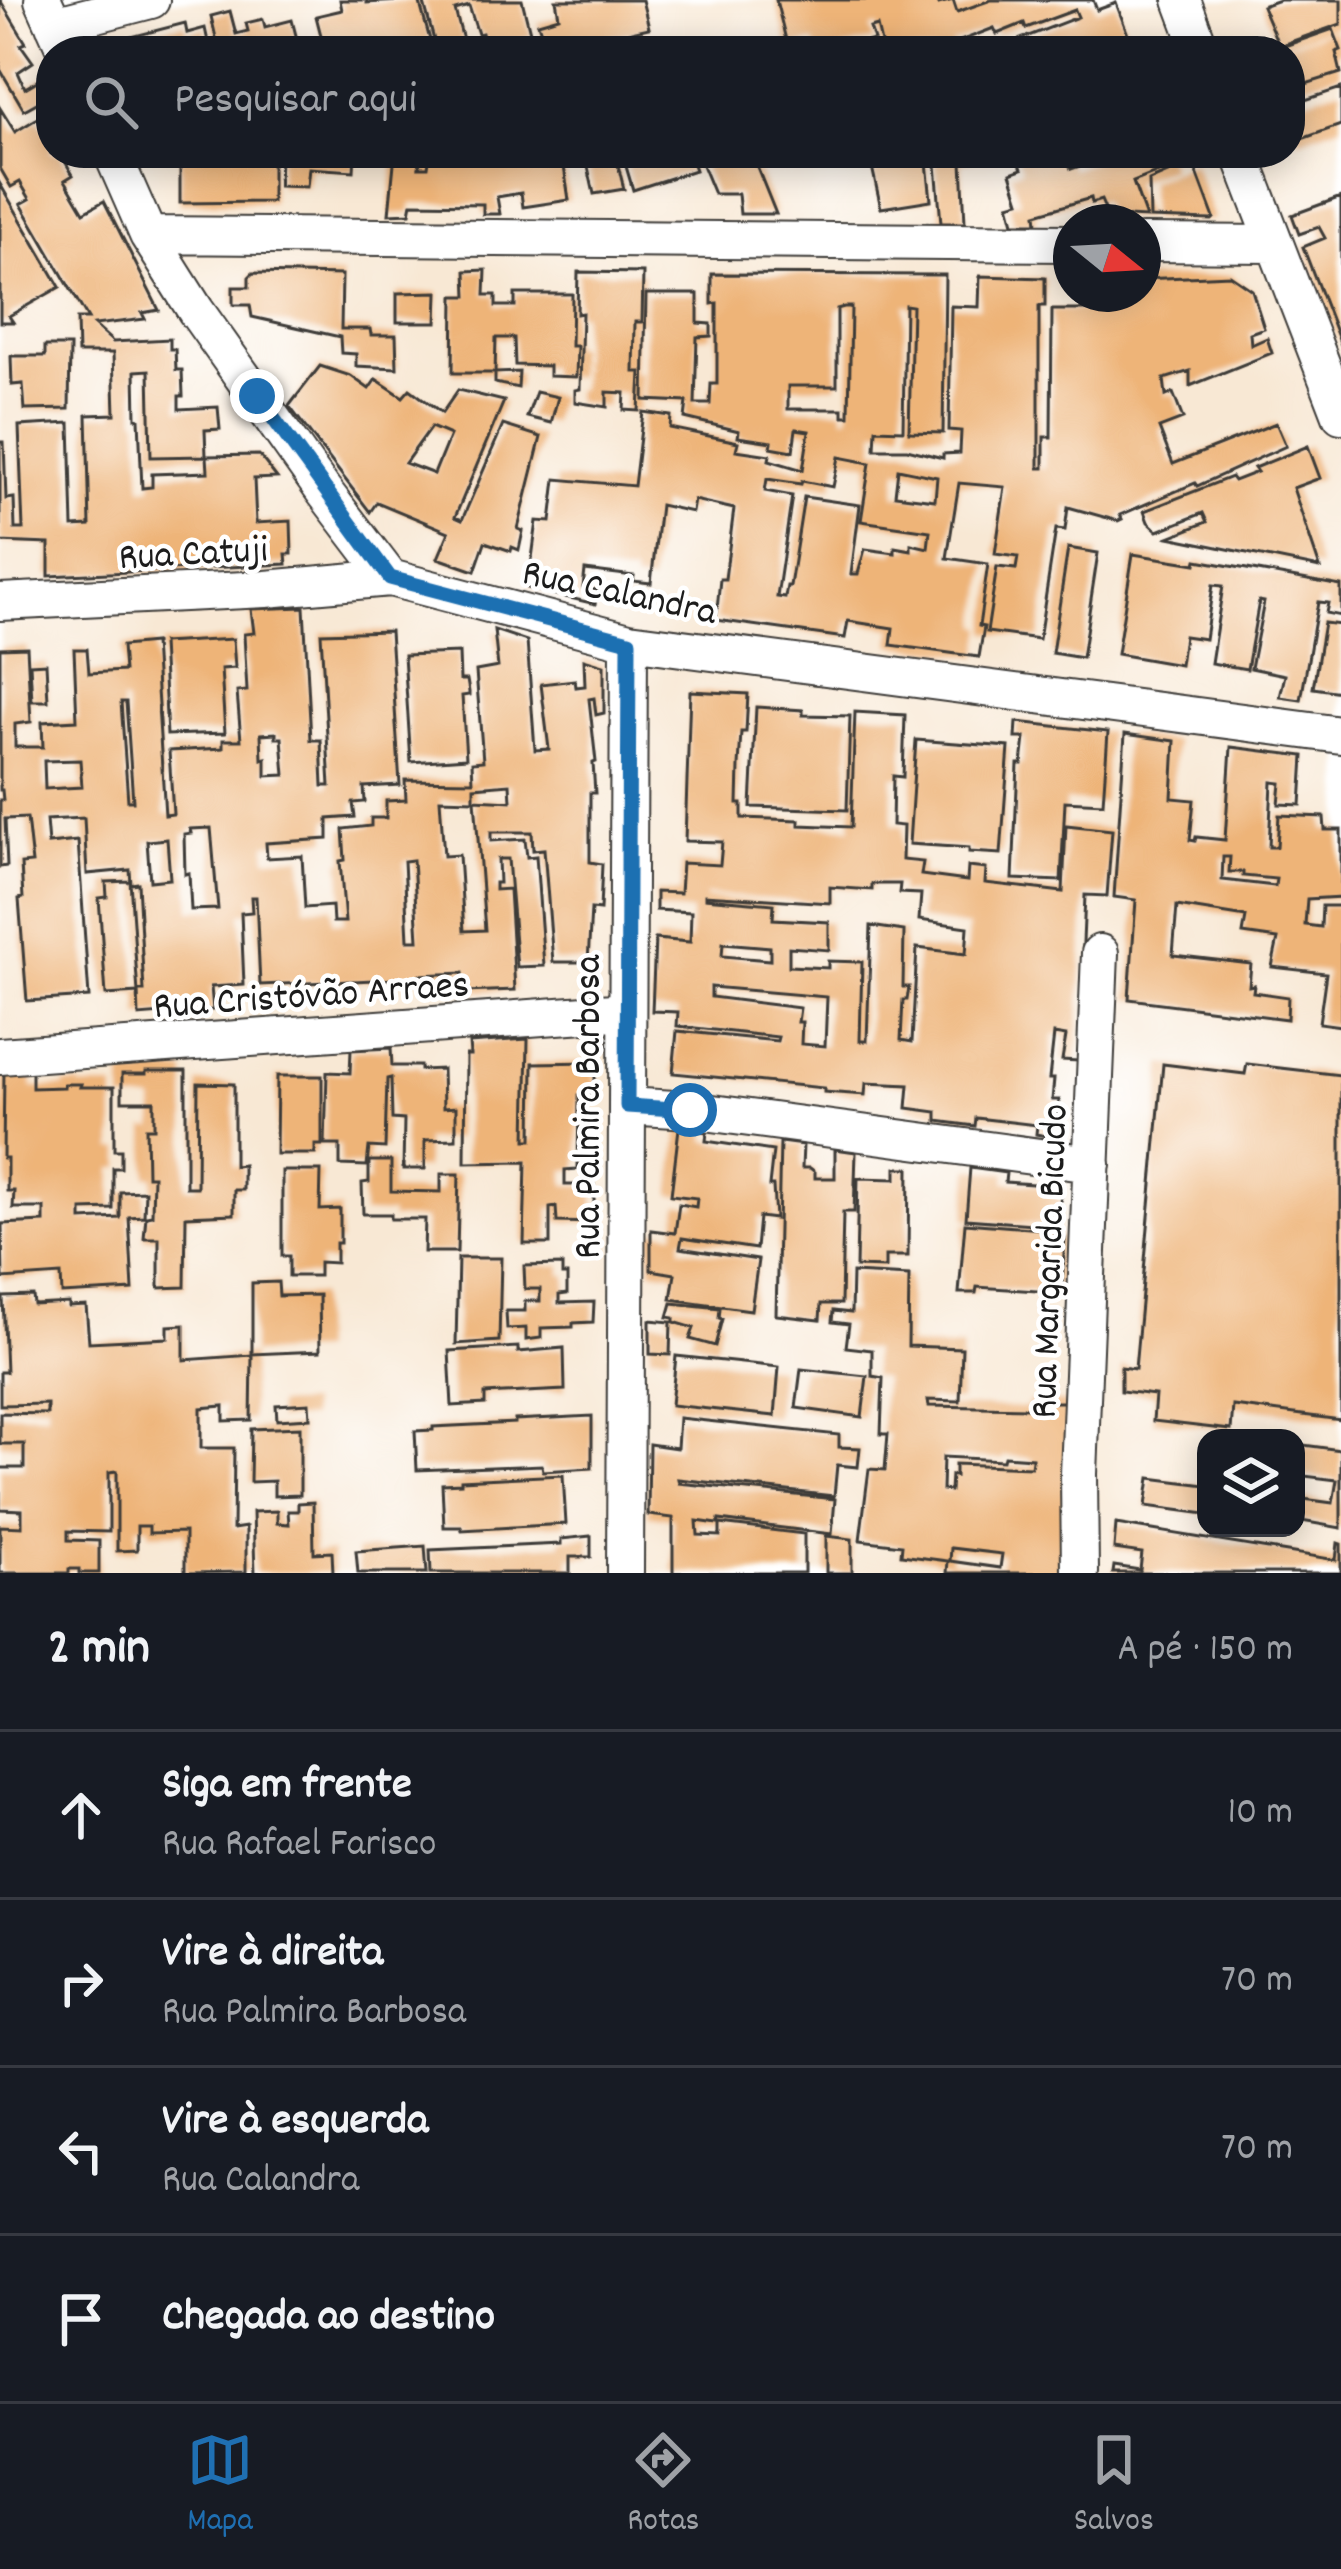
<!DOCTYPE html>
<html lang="pt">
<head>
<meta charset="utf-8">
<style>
	:root { --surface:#171b24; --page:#242831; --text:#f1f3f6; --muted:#9ea1a6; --line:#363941; --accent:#1f6fb2 }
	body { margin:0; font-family:Dekko,sans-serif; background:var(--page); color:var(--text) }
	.controls { position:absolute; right:36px; bottom:36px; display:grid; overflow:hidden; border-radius:24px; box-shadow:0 6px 30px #0003 }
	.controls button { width:108px; height:108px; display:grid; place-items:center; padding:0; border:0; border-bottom:3px solid var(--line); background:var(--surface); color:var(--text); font:60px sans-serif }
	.compass { position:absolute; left:1053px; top:204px; width:108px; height:108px; border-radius:50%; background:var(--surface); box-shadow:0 6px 30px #0003; rotate:108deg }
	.stop { position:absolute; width:36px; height:36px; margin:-27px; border:9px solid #1f6fb2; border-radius:50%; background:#fff }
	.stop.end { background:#1f6fb2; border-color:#fff; box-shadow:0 3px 12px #0008 }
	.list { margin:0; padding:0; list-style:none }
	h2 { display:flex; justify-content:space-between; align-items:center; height:156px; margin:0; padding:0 48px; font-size:51px }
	h2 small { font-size:39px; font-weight:400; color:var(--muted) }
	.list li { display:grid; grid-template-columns:78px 1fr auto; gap:36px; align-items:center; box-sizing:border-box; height:168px; padding:0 48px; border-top:3px solid var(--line) }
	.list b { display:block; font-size:45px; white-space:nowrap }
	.list p { margin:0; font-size:39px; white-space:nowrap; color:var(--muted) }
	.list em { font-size:39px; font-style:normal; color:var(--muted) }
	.icon { flex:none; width:66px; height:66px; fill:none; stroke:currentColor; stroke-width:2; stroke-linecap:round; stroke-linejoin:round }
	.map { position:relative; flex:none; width:1341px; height:1573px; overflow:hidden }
	.search { position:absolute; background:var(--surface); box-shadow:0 6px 30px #0003; left:36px; right:36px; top:36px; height:132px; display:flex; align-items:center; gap:30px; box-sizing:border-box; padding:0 42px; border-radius:48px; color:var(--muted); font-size:45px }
	.sheet { height:828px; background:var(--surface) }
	nav { display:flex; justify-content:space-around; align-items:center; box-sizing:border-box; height:168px; border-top:3px solid var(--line); background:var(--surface); font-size:33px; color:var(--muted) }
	nav a { display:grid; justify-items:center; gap:6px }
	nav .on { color:var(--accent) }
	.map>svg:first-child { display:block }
</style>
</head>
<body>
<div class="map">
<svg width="1341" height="1573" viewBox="0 0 1341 1573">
	<rect width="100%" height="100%" fill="#fff"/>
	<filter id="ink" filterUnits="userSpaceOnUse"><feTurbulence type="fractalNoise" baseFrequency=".00833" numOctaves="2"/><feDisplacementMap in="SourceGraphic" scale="24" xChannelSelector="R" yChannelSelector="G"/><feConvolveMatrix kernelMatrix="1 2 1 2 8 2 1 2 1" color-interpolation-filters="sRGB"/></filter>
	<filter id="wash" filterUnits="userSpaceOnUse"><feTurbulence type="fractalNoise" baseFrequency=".004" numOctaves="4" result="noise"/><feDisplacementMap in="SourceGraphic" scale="48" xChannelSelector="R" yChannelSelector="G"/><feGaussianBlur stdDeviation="2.7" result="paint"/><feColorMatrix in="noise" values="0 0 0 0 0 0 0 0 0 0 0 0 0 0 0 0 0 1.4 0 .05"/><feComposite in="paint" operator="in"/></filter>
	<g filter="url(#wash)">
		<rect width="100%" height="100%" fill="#f8e8d4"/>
		<g id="blocks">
			<path fill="#eeb478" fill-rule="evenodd" d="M0 0 26 43 21 45 33 62 18 72 25 88 44 77 51 91V95L24 110 0 69Z
				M340 0H367V3L419 0 433 51H325L316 16 342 10Z
				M423 0H522L531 36 486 48 482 33 478 34 469 6 455 10 466 51H437Z
				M556 0H642L649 28 592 41 594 51H541L539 46 545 44 538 23 559 17Z
				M776 0H938L939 4 953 0 957 12 991 0H1093L1097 10 1116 3 1133 48 1129 49 1130 51H990L1078 17 1075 10 1026 28 1024 23 997 34 994 28 952 44 955 51H883L877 26 870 28 874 40 832 51H816L814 42 788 48Z
				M1279 0H1341V24L1279 46 1262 6Z
				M230 11 236 34 248 31 246 23 263 19 265 27 292 20 300 51H219L211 16Z
				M185 23 187 33 205 28 210 51H100L104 44Z
				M1333 29 1341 50 1336 52 1341 73 1290 89V51L1273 50Z
				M706 37 712 51H678L675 44Z
				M1341 88V125L1299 140 1290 105Z
				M0 108 15 132 38 118 51 139V153H60L73 175 65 180 84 212 104 201 159 310 142 313 145 319 94 325 113 342 170 339V349H175L176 370H182L183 396H179V409L218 407 220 429 205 430 206 456 151 457 149 370 135 371 136 418 139 419 142 488 152 487V474L208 472 207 456 259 455 277 478 254 479 256 523 291 521 292 554H286L287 564 49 576V544L0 542V442H4L6 499 14 498 15 529H23L19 426 70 423 73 527 90 526 87 415 115 414 113 353H78L77 319H88L21 204 30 199 20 182 11 187 0 168Z
				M180 153H272V202L180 203Z
				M280 153H355L354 171 309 168 307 187 279 186Z
				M395 153H422L419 167H428L430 153H562L569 200 523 207 521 193 497 197 500 214H483V204L412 203 410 213 389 214Z
				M585 153H615L624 189 594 194Z
				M622 153H689L695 170 633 190Z
				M697 153H762L753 157 776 214H740L738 194H714Z
				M843 153H926L931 200 881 208 871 162 846 167Z
				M935 153H972V161L962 162 965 223H941Z
				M1016 153H1065L1071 169 1116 153H1165L1171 167 1133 182 1146 218 1108 216 1101 200 1092 203 1091 198 1036 214 1037 223H1014L1009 204 1020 201 1011 173 1022 169Z
				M1193 162 1214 218 1212 220 1150 218 1149 181Z
				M0 184 60 287 9 316 13 322H0Z
				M1341 197V345L1303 247 1325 238 1319 227 1299 234 1292 215Z
				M486 270 485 295H496V306H515V294H572L571 346H577L576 377 549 376V366L515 365 514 338H496L495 373 519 372 518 388 495 383V373H453L454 296H467L466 271Z
				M578 272 643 273 642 322H635L634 372H641L639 411 624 410 625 393 607 392V407L575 402V390L580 389 582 313 577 314Z
				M253 273 342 275 341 329H370L371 335H396L397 368 356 366V354L341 353 340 337 252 317 250 305H233V287H249V277Z
				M712 274 945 275 943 433 909 432 912 306 905 305 903 430 876 429 875 449H907L943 458V454L960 453 961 431 949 430 951 306 979 307 980 276 1045 278V306H1039V468H1044V437H1051L1052 310H1113V294H1143V279L1230 275 1252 290 1264 328 1250 333 1251 345 1267 338 1272 353 1190 386V371L1164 379 1166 396 1173 393 1183 419 1159 428 1173 464 1276 423 1286 446 1197 486 1195 483 1120 515 1122 519 1118 521 1068 507 1065 530 1056 529 1039 639 987 632 997 567 1016 569 1018 557 995 554 1005 487 959 483 947 558 988 564 979 626 984 627 979 657 891 645 893 628 848 621 845 638 716 620 720 579H725L734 509 694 500 692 512 660 505 651 583 633 581 634 576 585 570 583 588 598 590 595 604 528 588 537 521 551 522 556 479 634 486 643 412 671 416 670 428 738 442 736 450 770 455 769 460 803 470 809 431 796 429 793 451 771 447 772 442 738 437 739 431 685 418 687 402 644 400 646 294H698V323L711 324V336L697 337 695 404H710L711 384H717V303L712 304ZM844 307H851L849 416H843V409H788V386H837V309ZM839 457 870 463 861 521 930 531 928 548 911 544V550L895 547V553L865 549 858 574H851L860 505 804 497 790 586H787L785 598 777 597 792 496 765 491 767 479 801 484 802 481 833 487ZM898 469 937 477 935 500 895 495Z
				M438 292 437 322H397V293Z
				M45 346H70L69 409 25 410 23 384 12 385 11 356H45Z
				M320 366 351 376 369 389 376 379 403 397 410 389 442 413 458 390 504 401 455 517 462 520 503 425 541 437 518 529 523 531 519 550 512 547 511 551 485 542 475 571 438 558 449 532 377 502 370 512 289 406ZM431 427 450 435 434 474 405 463Z
				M536 392 558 397 551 423 527 417Z
				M1308 446 1320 478 1293 488 1320 568 1169 537 1207 522 1203 513 1158 531 1148 522 1144 511 1231 477 1234 481 1257 472 1254 468Z
				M1068 548 1098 553 1082 658 1052 653Z
				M1133 554 1196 564 1197 560 1341 586V616L1326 613 1328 603 1318 602 1301 700 1280 697 1285 675 1251 668 1264 602 1259 601 1247 669 1211 663 1223 586 1213 585 1205 639 1184 636 1180 665 1117 654Z
				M304 607 311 740H321L323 786H330L321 633 390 631 400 785 364 787 365 802 353 803 355 817 328 819V839L266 843 267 858 302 856 305 908 332 906 333 922H345L340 861 345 860 343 829 371 826V818H386V801L406 800 405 780 473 781 472 762 483 761 476 671 498 667 494 630 527 641 535 750 549 749 541 684 575 680 576 687 585 686 584 659 604 665V713L596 715 594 698 589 699 596 762 593 763 595 793H590V862L602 864 600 910 591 909 588 962H553L544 849 533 850 532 832H491V841L525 839 527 857 536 856 544 966 517 967 508 859H498L499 883H495V890L509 889 515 990 465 992 463 973 420 975 421 978 260 985 256 897H251L252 912 241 913 244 985 211 987 213 1010 139 1016 138 991H144L138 883 131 884 130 870 87 874 84 818 46 820 48 844 78 841 89 997 27 1001 19 899 23 898 21 864 32 863 27 818 5 819 7 866 0 867V800H3L2 790H0V648L27 647 31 722 15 724V747H43L42 722 77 720 74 649H87L89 673 124 671 122 646 154 643 165 815 173 814 169 751 223 748V740H241L237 692 247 691 244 634 254 633 251 609ZM121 702H126L133 801H128ZM276 733V738H282L285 775 266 776V758L262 759 261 734ZM80 760 82 787 45 789 44 761ZM510 784 511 801 475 799 485 930 464 931 459 855 444 856 440 799 474 800V787ZM211 828 218 909 191 910 189 873 185 874 184 834 191 833 190 829ZM167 839 170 879 150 881 147 841ZM413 860 418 940H408L404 861Z
				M1324 623 1341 625V692L1313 688Z
				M233 639 235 668 221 669 225 733 167 735 162 643Z
				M459 653 460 680H467L469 692V695L462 696 466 758 411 762 404 655Z
				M46 663 48 701H32L30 664Z
				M690 691 748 694 746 732H741L739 766 738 804H742V818L799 820V825L851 827 855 712 905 715 903 777 893 776 892 825 903 826 902 860 923 862 921 875 967 881 968 867 986 869 985 883 1063 892 1066 825 1112 830 1107 896 1085 895 1078 1061 1062 1060 1066 1036 1054 1034 1049 1079H1054L1052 1100H1059L1057 1126H1053L1052 1137 1036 1134 1037 1125 976 1118 975 1126 937 1121V1112L907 1108 909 1085 866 1083 865 1095 824 1092V1088L673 1073 677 1031 777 1041 778 1037 677 1026 678 1012 652 1011 655 939 690 942 691 912 656 910V892L680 893 682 863 720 865 722 842 685 841ZM872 884H900L899 893 921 894 919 920 968 927 966 954 917 948 912 1042 901 1040 903 1000H907L909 987H903L904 931 871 926 867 1041H860L862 962 828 961V968L789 966V947L829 950V922L773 919 774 904 705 898V895L830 903V887L872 890ZM723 943 770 947V960L722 956ZM711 987 827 997 825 1046 801 1044 802 1022H798L800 1008 711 997Z
				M756 707 803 710V715L850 716 847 810 751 807Z
				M1017 722 1108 732 1103 803 1065 801 1061 881 1013 879 1018 764H1022L1025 738H1016Z
				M1125 734 1175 741 1172 798 1194 800 1190 840 1195 841 1196 837 1225 840 1231 747 1304 756 1301 805 1279 804 1281 783 1272 782 1269 847H1277L1279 815 1324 817 1325 830H1341V897L1307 899 1305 925 1321 927 1322 906H1341V1026L1319 1023 1326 973 1272 967 1278 939 1243 934 1246 917 1177 906 1173 955 1251 964 1249 986 1254 985 1253 992 1288 997 1287 1019 1129 999 1136 900 1114 897ZM1223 857H1230L1229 872H1243V876L1276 879 1275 886 1222 880Z
				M916 740 1009 747 1001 854 969 852V848L909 844Z
				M130 881 138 993 106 995 99 898 107 897 106 882Z
				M528 1039 526 1140H532L533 1063 595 1062V1095H579L578 1169 565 1170V1185H594V1223L557 1222 556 1207 550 1208V1244H524L526 1162 465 1163 466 1055H470L469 1043Z
				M391 1048 392 1066H420V1070L442 1069 443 1108 456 1107V1139L425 1140V1169H403L404 1120 392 1119 391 1078 387 1079 385 1148 369 1147 367 1166 340 1165V1145H325L327 1072 350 1073 351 1050Z
				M1163 1064 1245 1074 1247 1064 1341 1075V1420L1233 1406 1231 1430 1153 1421 1155 1395 1121 1391V1367L1135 1369Z
				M32 1069V1088L64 1087V1084H81L80 1087H114V1150H121V1168H113V1209L82 1210V1220L120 1218V1192L145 1191 144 1216 129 1217 133 1290 62 1294 61 1275 3 1279 2 1224 44 1222V1208H13L14 1191H7V1158H3L4 1071Z
				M146 1071H186V1187H197L198 1083 234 1084V1166L243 1165V1190H234V1214L186 1216 185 1287 159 1288V1238H144L146 1216 152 1215 153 1176H147L146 1128H154V1101H122V1074H146Z
				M277 1076H322V1145H315V1154H276Z
				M679 1128 707 1132 706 1141 773 1151 769 1186H773L775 1219 759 1217 756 1249 682 1238 680 1248 758 1260 751 1310 671 1299 675 1274 651 1270V1230L675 1233 679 1204 696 1207 697 1198 671 1195Z
				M780 1142 803 1145 802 1168H810L815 1172V1178H835V1149L856 1152 854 1212H843L841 1304H821L820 1320 776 1315Z
				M369 1161H391V1191L441 1192V1174H459L457 1252H424L425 1219H391V1214H363L362 1183 369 1182Z
				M896 1168H909L908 1256H885V1268L856 1267 858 1178 896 1179Z
				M970 1168 1006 1173 1005 1182 1061 1186 1059 1226 966 1219Z
				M282 1171H321L320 1210 340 1209V1243H336V1263L319 1262V1276H289V1256H282Z
				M965 1223 1055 1230V1237L1065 1238 1062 1286 1052 1285V1292L977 1287 976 1293H959Z
				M458 1258H501L499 1341 456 1344Z
				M562 1265V1275H567V1294L559 1295V1303L594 1302 593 1322 573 1323V1327L541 1328V1338L533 1339 526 1340V1328L507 1329 506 1311H525V1301H540V1289H525L524 1266Z
				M852 1273 909 1276 908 1346 962 1348 960 1401 928 1400 929 1406 1028 1408V1402H1067L1064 1573H947L948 1561 901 1555 902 1545 860 1540 869 1469 885 1470 888 1434H881L883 1378 872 1376V1350L846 1347 849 1324 832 1322 833 1311 851 1313ZM1004 1456 1032 1458V1460L1031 1467 955 1464V1476L951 1475 950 1491 942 1490 943 1457 1003 1460ZM951 1548 1002 1554 1000 1568 950 1561Z
				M278 1282 279 1296 319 1295 320 1351 252 1354V1283Z
				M33 1296 34 1305 69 1303V1307L86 1306 89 1342 168 1338V1326L184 1325V1360L252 1355 251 1420 224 1421V1406L201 1408V1448H234L233 1529 246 1527V1572L185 1573V1532L149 1533V1526H137V1550L117 1551V1471L109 1472V1532L68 1531V1540L99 1541V1573H79V1569H69V1573H0V1526L22 1527V1510L0 1509V1468H24V1444H0V1413L47 1414V1404L0 1405V1372H6L3 1297Z
				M672 1303 720 1308 719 1318 722 1319 715 1346 690 1339 694 1328 674 1322V1318L668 1317Z
				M650 1320 671 1322 670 1355 650 1354Z
				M518 1347V1352L564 1348 565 1390 485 1394V1404L452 1406 449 1351Z
				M676 1356 779 1367 775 1416 671 1405Z
				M801 1369 867 1376 862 1417 796 1408Z
				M309 1403 310 1418 277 1420 276 1405Z
				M592 1416V1468L543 1471 542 1465 417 1470 415 1431 433 1430V1427L515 1423V1420Z
				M679 1418 839 1435V1447L860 1448 858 1467 837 1465 834 1496 678 1479 679 1483 835 1499 832 1534 719 1520 718 1524 697 1521 698 1535 720 1536V1524L804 1534V1573H673V1518L648 1515 649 1444 677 1448Z
				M300 1427V1495L274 1496V1481L250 1482 251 1429Z
				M1296 1444 1341 1450V1528L1296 1520V1498L1333 1503 1337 1480 1296 1475Z
				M563 1475 566 1524 462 1530 461 1527H444L442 1484 461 1483V1480Z
				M1150 1478 1206 1485V1514L1146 1506Z
				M313 1502 314 1553 332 1552 333 1573H255L253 1512 277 1511V1523L289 1524 288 1511H298V1503Z
				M1116 1524 1336 1560 1338 1543 1341 1544V1573H1113L1114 1566 1140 1570 1142 1553 1114 1549Z
				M591 1536V1557H570V1573H431L430 1550 561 1544V1539Z
				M826 1536 852 1539V1573H826Z
				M425 1546 427 1573H358L356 1551Z"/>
		</g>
	</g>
	<g filter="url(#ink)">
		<use href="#blocks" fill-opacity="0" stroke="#3d3b38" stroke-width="3"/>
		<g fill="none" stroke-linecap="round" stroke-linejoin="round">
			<defs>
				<path id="minor" d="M43 0 66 51
					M1182 0 1201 51
					M54 25 151 0
					M112 153 148 235 196 311 323 490 390 578 629 641 1341 735
					M1240 153 1341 415
					M148 235 1071 243
					M1143 243 1274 244
					M0 602 266 589 390 578
					M0 1056 627 1011
					M627 1106 690 1110 1092 1164
					M625 1573 629 641
					M1080 1573 1079 1474 1100 953"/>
			</defs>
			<use href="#minor" stroke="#3d3b38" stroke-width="40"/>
			<use href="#minor" stroke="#fff" stroke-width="36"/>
		</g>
	</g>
	<g fill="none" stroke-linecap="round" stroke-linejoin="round" filter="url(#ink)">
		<path stroke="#1f6fb2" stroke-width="15" d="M257 396 390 578 629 641 627 1106 690 1110"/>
	</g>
	<g text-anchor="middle" stroke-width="9" stroke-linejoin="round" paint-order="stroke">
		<g font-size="39" fill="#1c1c1c" stroke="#fff">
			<text transform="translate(193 550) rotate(-3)" y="14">Rua Catuji</text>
			<text transform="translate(620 589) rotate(12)" y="14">Rua Calandra</text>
			<text transform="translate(311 992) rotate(-4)" y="14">Rua Cristóvão Arraes</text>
			<text transform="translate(585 1107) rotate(-90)" y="14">Rua Palmira Barbosa</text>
			<text transform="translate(1046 1261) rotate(-88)" y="14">Rua Margarida Bicudo</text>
		</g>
	</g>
</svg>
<div class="controls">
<button><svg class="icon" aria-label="layers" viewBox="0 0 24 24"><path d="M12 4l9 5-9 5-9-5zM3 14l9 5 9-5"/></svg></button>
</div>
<svg class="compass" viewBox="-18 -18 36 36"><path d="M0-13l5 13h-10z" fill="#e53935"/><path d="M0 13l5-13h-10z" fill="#9ea1a6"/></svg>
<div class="stop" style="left:690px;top:1110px"></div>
<div class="stop end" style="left:257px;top:396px"></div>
<div class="search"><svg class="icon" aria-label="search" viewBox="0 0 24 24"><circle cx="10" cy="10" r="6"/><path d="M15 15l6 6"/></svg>Pesquisar aqui</div>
</div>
<section class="sheet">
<h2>2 min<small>A pé · 150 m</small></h2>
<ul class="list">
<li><svg class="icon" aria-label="ahead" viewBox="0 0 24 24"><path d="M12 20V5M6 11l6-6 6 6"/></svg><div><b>Siga em frente</b><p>Rua Rafael Farisco</p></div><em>10 m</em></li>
<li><svg class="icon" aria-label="right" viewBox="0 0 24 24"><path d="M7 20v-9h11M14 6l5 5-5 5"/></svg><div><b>Vire à direita</b><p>Rua Palmira Barbosa</p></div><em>70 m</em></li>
<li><svg class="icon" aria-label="left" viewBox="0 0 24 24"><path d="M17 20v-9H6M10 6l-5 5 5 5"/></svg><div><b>Vire à esquerda</b><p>Rua Calandra</p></div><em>70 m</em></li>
<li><svg class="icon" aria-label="arrive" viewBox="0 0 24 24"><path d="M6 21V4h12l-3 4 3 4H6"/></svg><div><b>Chegada ao destino</b></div></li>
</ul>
</section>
<nav>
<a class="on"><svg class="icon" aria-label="map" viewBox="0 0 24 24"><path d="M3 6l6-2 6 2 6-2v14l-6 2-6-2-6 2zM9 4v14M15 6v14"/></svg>Mapa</a>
<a><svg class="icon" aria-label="directions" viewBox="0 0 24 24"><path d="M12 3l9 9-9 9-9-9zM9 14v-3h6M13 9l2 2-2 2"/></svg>Rotas</a>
<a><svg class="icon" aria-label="saved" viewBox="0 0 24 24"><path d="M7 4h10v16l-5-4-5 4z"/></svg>Salvos</a>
</nav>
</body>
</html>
